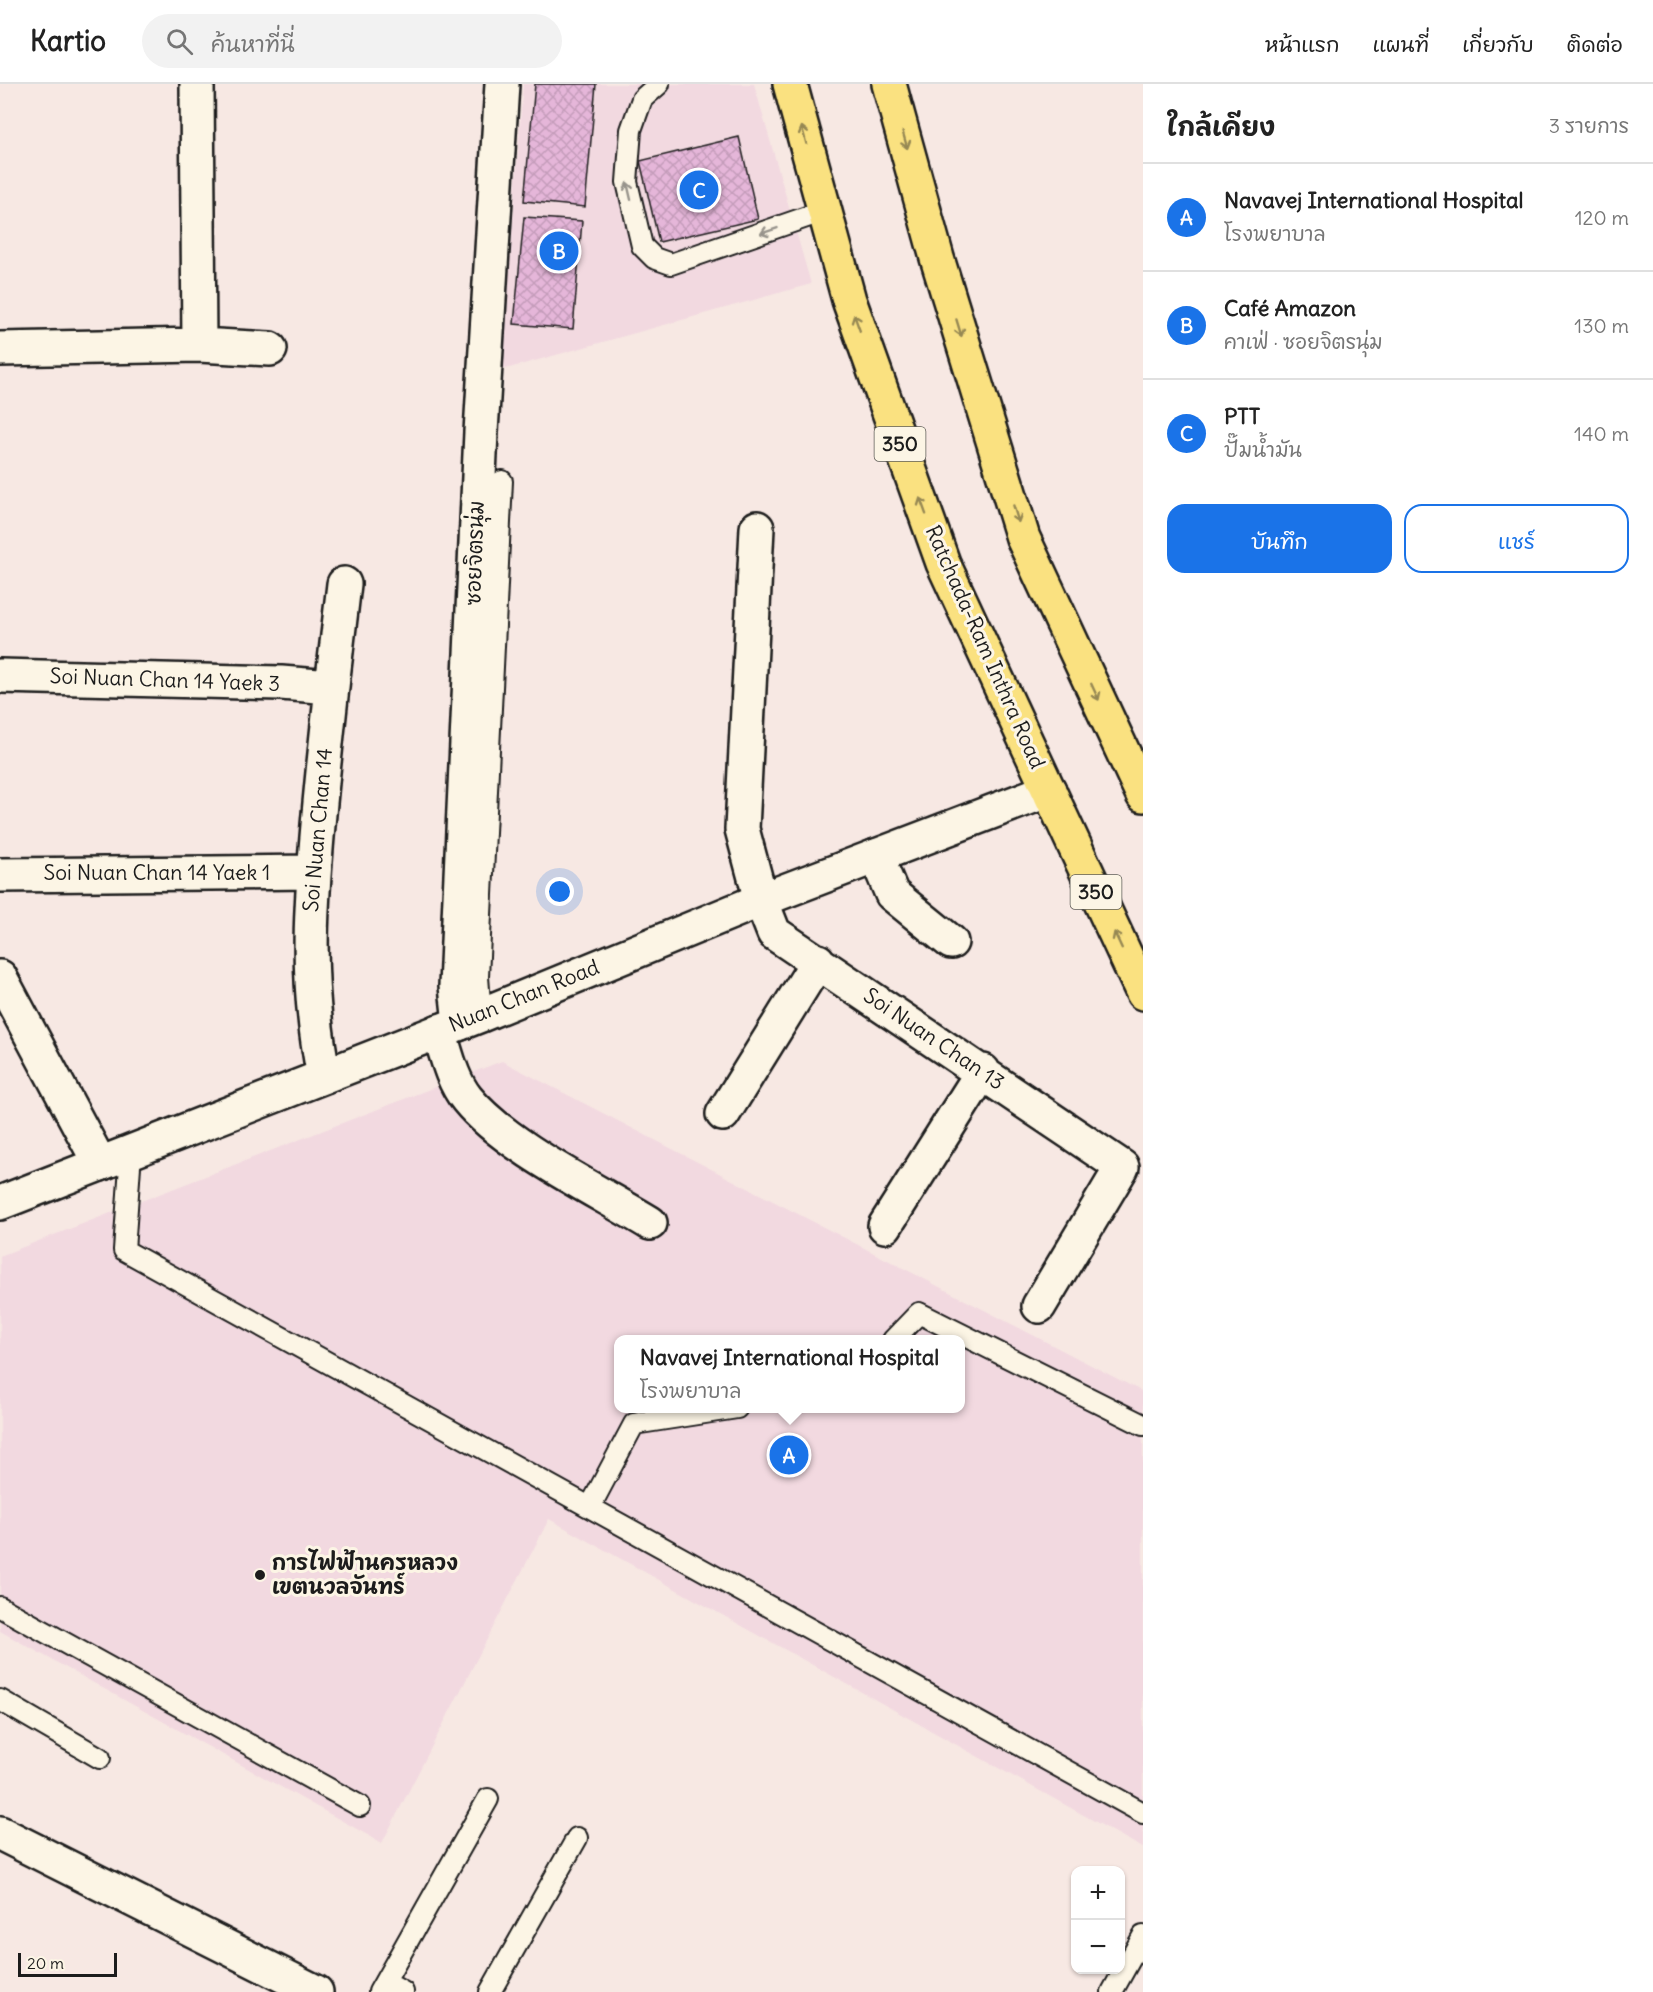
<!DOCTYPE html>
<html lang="th">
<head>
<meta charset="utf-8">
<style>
	:root { --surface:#fff; --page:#f2f2f2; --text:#222; --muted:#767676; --line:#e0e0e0; --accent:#1a73e8 }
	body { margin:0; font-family:Delius,"Playpen Sans Thai",sans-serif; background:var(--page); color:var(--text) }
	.controls { position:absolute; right:18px; bottom:18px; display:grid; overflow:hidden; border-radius:12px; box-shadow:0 2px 4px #0004 }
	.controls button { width:54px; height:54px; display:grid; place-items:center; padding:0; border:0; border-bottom:2px solid var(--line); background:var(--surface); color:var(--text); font:30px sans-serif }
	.scale { position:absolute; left:18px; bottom:15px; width:99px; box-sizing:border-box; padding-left:6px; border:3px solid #1c1c1c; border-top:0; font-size:16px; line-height:21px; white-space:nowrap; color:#1c1c1c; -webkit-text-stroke:4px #fcf5e5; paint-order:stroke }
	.you { position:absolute; left:560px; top:808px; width:21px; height:21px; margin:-15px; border:4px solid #fff; border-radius:50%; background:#1a73e8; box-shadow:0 0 0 9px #1a73e833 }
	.badge { display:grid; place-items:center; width:39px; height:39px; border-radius:50%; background:var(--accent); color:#fff; font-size:20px; font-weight:700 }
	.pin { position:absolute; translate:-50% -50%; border:3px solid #fff; box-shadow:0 2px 6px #0006 }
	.popup { position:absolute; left:614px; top:1251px; width:351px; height:78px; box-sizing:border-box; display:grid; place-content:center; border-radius:12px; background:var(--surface); filter:drop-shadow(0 2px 4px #0005); font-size:20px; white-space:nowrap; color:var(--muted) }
	.popup b { font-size:22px; color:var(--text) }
	.popup::after { content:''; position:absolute; left:50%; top:100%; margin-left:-12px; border:12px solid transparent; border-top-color:var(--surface) }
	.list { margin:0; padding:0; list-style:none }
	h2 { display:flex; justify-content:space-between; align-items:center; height:78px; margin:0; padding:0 24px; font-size:26px }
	h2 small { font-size:20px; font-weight:400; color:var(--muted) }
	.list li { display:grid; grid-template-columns:39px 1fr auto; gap:18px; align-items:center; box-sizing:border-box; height:108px; padding:0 24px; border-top:2px solid var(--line) }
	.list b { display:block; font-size:22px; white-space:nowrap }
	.list p { margin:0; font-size:20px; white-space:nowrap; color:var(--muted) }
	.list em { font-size:20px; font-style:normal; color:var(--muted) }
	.actions { display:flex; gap:12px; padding:18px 24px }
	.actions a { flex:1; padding:14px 0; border:2px solid var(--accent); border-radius:18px; text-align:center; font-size:21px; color:var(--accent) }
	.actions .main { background:var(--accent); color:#fff }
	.icon { flex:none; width:33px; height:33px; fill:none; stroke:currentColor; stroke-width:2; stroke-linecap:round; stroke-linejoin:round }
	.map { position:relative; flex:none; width:1143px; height:1908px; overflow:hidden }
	header { display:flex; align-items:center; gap:36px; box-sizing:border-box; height:84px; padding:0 30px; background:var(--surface); border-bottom:2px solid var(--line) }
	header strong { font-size:28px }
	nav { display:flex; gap:33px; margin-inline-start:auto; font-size:21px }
	.search { width:420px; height:54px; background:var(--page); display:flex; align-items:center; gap:15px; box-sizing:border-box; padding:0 21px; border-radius:33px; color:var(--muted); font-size:22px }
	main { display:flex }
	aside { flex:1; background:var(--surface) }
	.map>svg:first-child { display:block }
</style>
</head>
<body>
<header>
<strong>Kartio</strong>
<div class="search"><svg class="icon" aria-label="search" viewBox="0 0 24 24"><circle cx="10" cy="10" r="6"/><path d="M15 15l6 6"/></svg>ค้นหาที่นี่</div>
<nav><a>หน้าแรก</a><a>แผนที่</a><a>เกี่ยวกับ</a><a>ติดต่อ</a></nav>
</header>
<main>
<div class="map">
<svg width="1143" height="1908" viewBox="0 0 1143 1908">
	<defs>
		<pattern id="building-cross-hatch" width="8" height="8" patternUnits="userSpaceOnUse" patternTransform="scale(1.5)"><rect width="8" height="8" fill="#e5b6d9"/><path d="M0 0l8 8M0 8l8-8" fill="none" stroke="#c49cba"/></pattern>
	</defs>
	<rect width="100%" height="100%" fill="#f7e8e3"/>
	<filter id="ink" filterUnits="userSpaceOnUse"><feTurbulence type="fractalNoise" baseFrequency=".0167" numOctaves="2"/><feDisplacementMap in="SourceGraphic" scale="12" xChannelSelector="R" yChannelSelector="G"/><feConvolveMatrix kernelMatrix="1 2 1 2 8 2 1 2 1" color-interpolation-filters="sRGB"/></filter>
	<g filter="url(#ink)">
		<path fill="#f2d9e0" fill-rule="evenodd" d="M523 0H754L811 200 502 286Z
			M502 977 1143 1308V1764L549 1435 382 1759 0 1547V1172ZM618 1256H960V1324H618Z"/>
		<path fill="url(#building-cross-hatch)" stroke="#1c1c1c" stroke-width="1.5" d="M535 0H596L585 123 524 117Z
			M739 53 758 135 659 158 640 77Z
			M524 133 582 137 573 245 514 240Z"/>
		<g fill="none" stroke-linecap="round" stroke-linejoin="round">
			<defs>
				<path id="service" d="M659 0 642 15 631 46 627 98 642 162 654 174 671 180 824 127
					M481 931 478 893 502 397
					M131 1068 124 1166 1143 1729
					M893 1256 919 1229 1143 1341
					M590 1423 634 1340 737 1324
					M0 1523 360 1722
					M0 1616 100 1674
					M385 1898 403 1908
					M379 1908 488 1715
					M490 1908 577 1754
					M1112 1908 1143 1852"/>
				<path id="minor" d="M197 0 199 261
					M0 265 199 261 270 265
					M757 444 742 745 761 816 774 849 1122 1083 1039 1222
					M0 592 281 599 331 603
					M876 772 892 810 951 858
					M0 791 313 788
					M0 893 100 1080
					M460 939 456 902 481 348 502 0
					M439 947C446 969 452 997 467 1015 505 1062 596 1106 650 1139
					M324 992C304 895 311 816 320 719 327 646 335 573 344 500
					M723 1030 818 877
					M885 1142 983 987
					M0 1749 316 1908"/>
				<path id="secondary" d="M0 1119 481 931 761 816 1049 706"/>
				<path id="primary" d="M790 0 849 216 943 479 1143 909
					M889 0 937 174 1023 454 1143 711"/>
			</defs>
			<use href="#service" stroke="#1c1c1c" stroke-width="24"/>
			<use href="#minor" stroke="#1c1c1c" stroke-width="38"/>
			<use href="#secondary" stroke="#1c1c1c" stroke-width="38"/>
			<use href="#primary" stroke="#1c1c1c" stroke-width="38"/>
			<use href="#service" stroke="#fcf5e5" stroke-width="20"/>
			<use href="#minor" stroke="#fcf5e5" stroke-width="33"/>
			<use href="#secondary" stroke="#fcf5e5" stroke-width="33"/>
			<use href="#primary" stroke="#fae180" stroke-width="33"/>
		</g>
		<defs><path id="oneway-shaft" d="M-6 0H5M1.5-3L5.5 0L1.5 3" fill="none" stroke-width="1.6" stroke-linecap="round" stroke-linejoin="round" transform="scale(1.5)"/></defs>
		<g stroke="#968853">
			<use href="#oneway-shaft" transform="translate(804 51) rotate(-105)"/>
			<use href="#oneway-shaft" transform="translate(905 56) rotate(74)"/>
			<use href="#oneway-shaft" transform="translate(857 239) rotate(-110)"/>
			<use href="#oneway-shaft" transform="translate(959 244) rotate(73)"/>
			<use href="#oneway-shaft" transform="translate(923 422) rotate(-110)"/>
			<use href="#oneway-shaft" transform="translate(1016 430) rotate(73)"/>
			<use href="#oneway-shaft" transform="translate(1095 608) rotate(65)"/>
			<use href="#oneway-shaft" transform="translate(1118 856) rotate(-115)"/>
		</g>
		<g stroke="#97938b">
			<use href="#oneway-shaft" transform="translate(629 107) rotate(-103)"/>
			<use href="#oneway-shaft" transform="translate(769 147) rotate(161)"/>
		</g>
	</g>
	<circle fill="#1c1c1c" stroke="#fcf5e5" stroke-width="2" cx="260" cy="1491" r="6"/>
	<g text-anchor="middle" stroke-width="6" stroke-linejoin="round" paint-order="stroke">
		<g fill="#fcf5e5" stroke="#5f5d58" stroke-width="1.5">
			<rect x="874.5" y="343" width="51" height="34" rx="4.5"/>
			<rect x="1070.5" y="791" width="51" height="34" rx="4.5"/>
		</g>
		<g font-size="20" font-weight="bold" fill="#1c1c1c">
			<text x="900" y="367">350</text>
			<text x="1096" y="815">350</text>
		</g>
		<g font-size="21" fill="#1c1c1c" stroke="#fcf5e5">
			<text transform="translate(475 469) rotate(-88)" y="7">ซอยจิตรนุ่ม</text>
			<text transform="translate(985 563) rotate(66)" y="7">Ratchada-Ram Inthra Road</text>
			<text transform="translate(165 596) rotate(2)" y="7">Soi Nuan Chan 14 Yaek 3</text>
			<text transform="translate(318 746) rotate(-85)" y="7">Soi Nuan Chan 14</text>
			<text x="157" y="796">Soi Nuan Chan 14 Yaek 1</text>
			<text transform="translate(524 912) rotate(-22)" y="7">Nuan Chan Road</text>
			<text transform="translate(934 955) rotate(34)" y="7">Soi Nuan Chan 13</text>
		</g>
		<g font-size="21" font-weight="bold" fill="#1c1c1c" stroke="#fcf5e5" text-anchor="start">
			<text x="272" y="1486">การไฟฟ้านครหลวง<tspan x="272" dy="24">เขตนวลจันทร์</tspan></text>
		</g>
	</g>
</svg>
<div class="controls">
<button>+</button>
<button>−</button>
</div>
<div class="scale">20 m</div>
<div class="you"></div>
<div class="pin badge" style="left:789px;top:1371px">A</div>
<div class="popup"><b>Navavej International Hospital</b>โรงพยาบาล</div>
<div class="pin badge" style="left:559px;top:167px">B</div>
<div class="pin badge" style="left:699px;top:106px">C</div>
</div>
<aside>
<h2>ใกล้เคียง<small>3 รายการ</small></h2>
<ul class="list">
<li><span class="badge">A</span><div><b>Navavej International Hospital</b><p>โรงพยาบาล</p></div><em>120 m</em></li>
<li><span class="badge">B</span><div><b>Café Amazon</b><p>คาเฟ่ · ซอยจิตรนุ่ม</p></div><em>130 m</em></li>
<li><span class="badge">C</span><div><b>PTT</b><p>ปั๊มน้ำมัน</p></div><em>140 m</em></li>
</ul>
<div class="actions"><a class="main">บันทึก</a><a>แชร์</a></div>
</aside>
</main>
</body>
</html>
